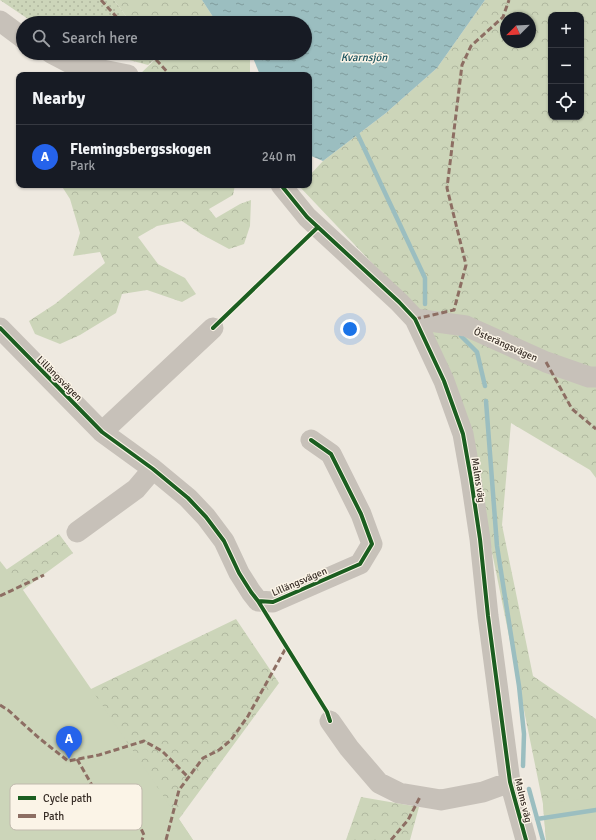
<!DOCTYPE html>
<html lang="en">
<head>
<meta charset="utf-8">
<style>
	:root { --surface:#171b24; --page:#242831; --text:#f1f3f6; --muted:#9ea1a6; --line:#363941; --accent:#2563eb }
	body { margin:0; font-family:Signika,sans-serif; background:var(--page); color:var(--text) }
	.controls { position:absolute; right:12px; top:12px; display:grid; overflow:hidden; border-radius:8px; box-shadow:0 1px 3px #0004 }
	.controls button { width:36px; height:36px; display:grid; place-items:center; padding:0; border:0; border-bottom:1px solid var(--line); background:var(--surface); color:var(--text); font:20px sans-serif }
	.compass { position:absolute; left:500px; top:12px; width:36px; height:36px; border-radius:50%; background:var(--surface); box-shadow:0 1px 3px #0004; rotate:246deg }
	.you { position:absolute; left:350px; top:329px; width:14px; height:14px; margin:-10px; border:3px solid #fff; border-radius:50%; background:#1a73e8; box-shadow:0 0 0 6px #1a73e833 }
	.badge { display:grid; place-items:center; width:26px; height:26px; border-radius:50%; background:var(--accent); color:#fff; font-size:13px; font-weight:700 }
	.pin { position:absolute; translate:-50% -33px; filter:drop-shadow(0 1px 2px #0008) }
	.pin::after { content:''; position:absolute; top:21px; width:14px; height:12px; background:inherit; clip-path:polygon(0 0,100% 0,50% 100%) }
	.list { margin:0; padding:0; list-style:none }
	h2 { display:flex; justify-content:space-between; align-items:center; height:52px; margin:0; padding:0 16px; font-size:17px }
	h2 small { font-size:13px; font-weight:400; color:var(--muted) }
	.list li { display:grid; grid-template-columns:26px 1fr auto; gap:12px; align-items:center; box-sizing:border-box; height:64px; padding:0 16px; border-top:1px solid var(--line) }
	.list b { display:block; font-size:15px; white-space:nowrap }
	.list p { margin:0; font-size:13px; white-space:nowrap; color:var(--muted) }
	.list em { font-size:13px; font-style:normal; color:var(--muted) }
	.icon { flex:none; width:22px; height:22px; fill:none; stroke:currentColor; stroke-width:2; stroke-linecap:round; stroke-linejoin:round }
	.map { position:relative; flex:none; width:596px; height:840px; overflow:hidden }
	.search { position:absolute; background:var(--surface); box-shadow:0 1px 3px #0004; left:16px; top:16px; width:296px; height:44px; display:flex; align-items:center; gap:10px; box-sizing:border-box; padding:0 14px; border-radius:22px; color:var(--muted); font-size:15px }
	.panel { position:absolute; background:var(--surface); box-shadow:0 1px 3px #0004; left:16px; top:72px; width:296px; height:116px; border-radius:8px }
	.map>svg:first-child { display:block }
</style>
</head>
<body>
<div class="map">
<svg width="596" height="840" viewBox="0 0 596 840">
	<defs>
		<pattern id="grass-dots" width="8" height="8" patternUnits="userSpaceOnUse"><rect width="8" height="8" fill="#ccd5b9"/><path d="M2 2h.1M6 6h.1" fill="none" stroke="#b0b79f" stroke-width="1.8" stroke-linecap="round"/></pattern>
		<pattern id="forest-crowns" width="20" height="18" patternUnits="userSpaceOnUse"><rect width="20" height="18" fill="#ccd5b9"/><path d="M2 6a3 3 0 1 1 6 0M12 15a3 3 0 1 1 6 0" fill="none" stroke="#b0b79f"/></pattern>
		<pattern id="water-ripples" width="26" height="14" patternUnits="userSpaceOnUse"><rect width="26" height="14" fill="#9bbec0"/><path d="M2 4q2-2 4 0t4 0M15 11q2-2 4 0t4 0" fill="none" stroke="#7f9b9c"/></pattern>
	</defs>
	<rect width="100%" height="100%" fill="#eee9e0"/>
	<path fill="url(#grass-dots)" d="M0 0H114L131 23H34Z
		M103 53H162L148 65Z"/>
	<path fill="url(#forest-crowns)" fill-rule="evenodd" d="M114 0H202L217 23H187L174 20 169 23H131Z
		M485 0H596V478L590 470 511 423 502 525 533 676 596 719V840H546L543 804 462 404 408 301 299 186 309 185V176L323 161 386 113 437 68ZM551 15H581V117H551ZM506 18H530V42H506Z
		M162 53H250V75H139Z
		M61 185H235L233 195 209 209 216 218 240 204 251 200 250 226 244 244 229 249 201 234 182 221 157 226 138 237 158 264 185 278 196 294 182 302 147 290 122 294 116 313 80 335 60 344 35 334 29 321 55 304 105 263 100 252 73 256 80 233 70 199Z
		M59 534 73 553 1 606 64 702 236 619 279 683 179 819 193 840H0V574Z
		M361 797 419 807 410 840H346Z"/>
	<path fill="#ccd5b9" d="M0 561 23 590 98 699 193 840H0Z
		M596 797V840H546L543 804Z"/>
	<path fill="url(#water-ripples)" d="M202 0H485L437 68 386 113 323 161 309 155V75H260L251 53H305V23H217Z"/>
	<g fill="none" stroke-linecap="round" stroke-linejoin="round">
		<path stroke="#9bbec0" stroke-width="4.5" d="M356 131 425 278V304
			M461 336 477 352 485 386
			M486 401 497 546 519 686 524 734 523 766
			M529 789 543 840
			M537 819 596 810"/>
		<path stroke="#c7c1b9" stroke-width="21" d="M0 21 23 38
			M51 53 72 64 128 75
			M281 185 307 217 399 302 415 319 444 381 463 434 471 479 480 539 488 616 510 782 526 840
			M415 319 466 326 546 362 589 377H596
			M0 328 102 432 153 469 188 498 206 517 224 541 239 573 251 592 258 601 273 602 360 564 372 544 361 514 331 454 311 440
			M102 432 213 328
			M77 532 136 489 153 469
			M330 721 349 748 379 783 399 793 441 800 483 792 510 782"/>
		<path stroke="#8d6e63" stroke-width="3" stroke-dasharray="6 3" stroke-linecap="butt" d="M101 0 122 23
			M150 53 170 75
			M415 319 454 310 466 265 447 188 462 65 471 46 503 17 509 0
			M546 362 572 409 596 429
			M0 596 44 575
			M0 705 8 710 39 738 68 761 99 755 144 741 162 751 188 777
			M77 759 97 794 116 803 136 818 144 835 142 840
			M166 840 179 790 203 758 219 750 231 740 248 716 287 646
			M391 840 408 820 420 797"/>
		<defs>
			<path id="cycleway" d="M281 185 307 217 399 302 415 319 444 381 463 434 471 479 480 539 488 616 510 782 526 840
				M0 328 102 432 153 469 188 498 206 517 224 541 239 573 251 592 258 601 273 602 360 564 372 544 361 514 331 454 311 440
				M213 328 318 227
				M258 601 327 712 330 721"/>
		</defs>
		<use href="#cycleway" stroke="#fbf4e7" stroke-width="6"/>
		<use href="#cycleway" stroke="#1b5e20" stroke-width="4"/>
	</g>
	<g text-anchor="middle" stroke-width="3" stroke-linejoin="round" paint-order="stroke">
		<g font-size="10" fill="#382e27" stroke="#fbf4e7">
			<text transform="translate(506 344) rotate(24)" y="4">Österängsvägen</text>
			<text transform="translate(60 378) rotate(45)" y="4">Lillängsvägen</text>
			<text transform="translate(479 480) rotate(81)" y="4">Malms väg</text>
			<text transform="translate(299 581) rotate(-23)" y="4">Lillängsvägen</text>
			<text transform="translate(524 800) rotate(76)" y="4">Malms väg</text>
		</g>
		<g font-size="11" font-style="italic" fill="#19525d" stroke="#fbf4e7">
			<text x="364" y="61">Kvarnsjön</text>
		</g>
	</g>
	<rect x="10" y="784" width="132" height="46" rx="6" fill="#fbf4e7" stroke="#c0b9ad" stroke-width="1"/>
	<rect x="18" y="796" width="18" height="4" fill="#1b5e20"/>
	<rect x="18" y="814" width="18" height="4" fill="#8d6e63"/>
	<g font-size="11" fill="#382e27">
		<text x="43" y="802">Cycle path</text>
		<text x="43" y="820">Path</text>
	</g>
</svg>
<div class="controls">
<button>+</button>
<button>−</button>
<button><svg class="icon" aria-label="locate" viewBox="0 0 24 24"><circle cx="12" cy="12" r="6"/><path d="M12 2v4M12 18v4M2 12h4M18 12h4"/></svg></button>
</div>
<svg class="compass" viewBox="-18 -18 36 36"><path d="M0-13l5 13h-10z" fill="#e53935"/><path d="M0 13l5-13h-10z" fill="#9ea1a6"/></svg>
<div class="you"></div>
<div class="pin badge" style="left:69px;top:759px">A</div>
<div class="search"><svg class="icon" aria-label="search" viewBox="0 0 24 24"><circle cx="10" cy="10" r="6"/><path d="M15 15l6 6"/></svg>Search here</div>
<section class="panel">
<h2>Nearby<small></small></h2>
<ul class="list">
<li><span class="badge">A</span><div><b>Flemingsbergsskogen</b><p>Park</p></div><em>240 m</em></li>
</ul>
</section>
</div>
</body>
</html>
